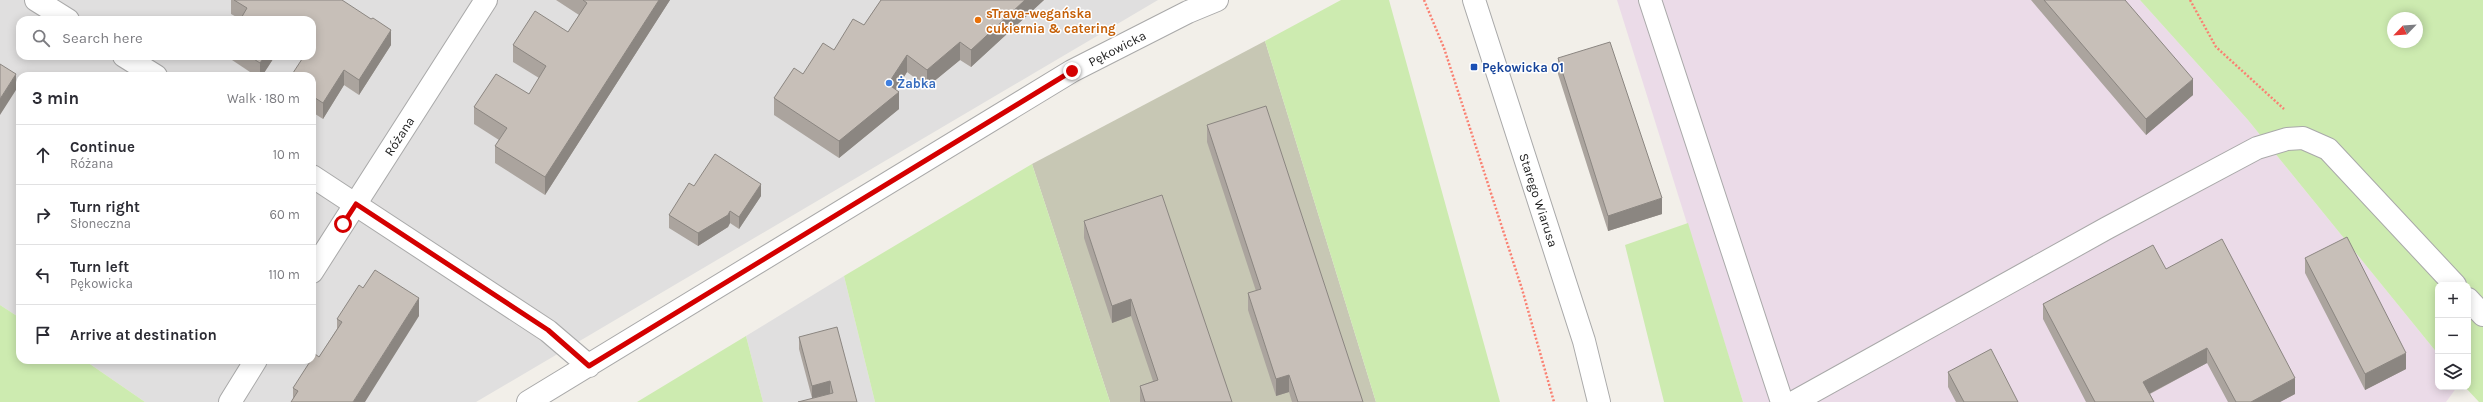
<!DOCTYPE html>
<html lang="en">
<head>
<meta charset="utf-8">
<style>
	:root { --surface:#fff; --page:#f7f7f7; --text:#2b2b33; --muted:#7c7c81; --line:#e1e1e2 }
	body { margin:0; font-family:Karla,sans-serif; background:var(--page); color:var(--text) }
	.controls { position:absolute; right:12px; bottom:12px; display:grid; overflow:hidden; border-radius:8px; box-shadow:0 2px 10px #0003 }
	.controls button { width:36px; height:36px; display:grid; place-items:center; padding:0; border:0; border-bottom:1px solid var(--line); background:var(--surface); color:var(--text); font:20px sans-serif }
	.compass { position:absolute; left:2387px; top:12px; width:36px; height:36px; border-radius:50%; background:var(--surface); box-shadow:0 2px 10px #0003; rotate:245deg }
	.stop { position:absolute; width:12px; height:12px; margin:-9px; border:3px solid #d40000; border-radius:50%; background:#fff }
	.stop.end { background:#d40000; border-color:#fff; box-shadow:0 1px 4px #0008 }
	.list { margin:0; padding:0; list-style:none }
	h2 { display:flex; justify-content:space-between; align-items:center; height:52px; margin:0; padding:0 16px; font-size:17px }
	h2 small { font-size:13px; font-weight:400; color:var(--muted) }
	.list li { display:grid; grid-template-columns:26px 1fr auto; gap:12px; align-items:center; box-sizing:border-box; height:60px; padding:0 16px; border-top:1px solid var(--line) }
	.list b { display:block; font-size:15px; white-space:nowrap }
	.list p { margin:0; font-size:13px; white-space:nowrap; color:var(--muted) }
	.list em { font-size:13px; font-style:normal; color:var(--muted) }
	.icon { flex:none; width:22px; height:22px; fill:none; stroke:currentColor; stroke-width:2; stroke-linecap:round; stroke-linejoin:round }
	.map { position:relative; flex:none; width:2483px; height:402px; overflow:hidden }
	.search { position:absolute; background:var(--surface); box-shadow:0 2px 10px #0003; left:16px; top:16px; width:300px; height:44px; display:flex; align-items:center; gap:10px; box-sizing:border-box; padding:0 14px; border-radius:12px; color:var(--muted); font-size:15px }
	.panel { position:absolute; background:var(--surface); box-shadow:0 2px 10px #0003; left:16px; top:72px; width:300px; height:292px; border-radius:12px }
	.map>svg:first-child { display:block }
</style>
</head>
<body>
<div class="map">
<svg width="2483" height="402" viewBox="0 0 2483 402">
	<rect width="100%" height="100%" fill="#f2efe9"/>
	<path fill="#e0dfdf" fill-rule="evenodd" d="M0 0H1158L476 402H145L84 360H312V76H20V318L0 305ZM20 20H312V56H20Z
		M844 276 875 402H763L746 336Z"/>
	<path fill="#ebdbe8" d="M1617 0H2140L2248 120 2438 354V387H2457L2446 402H1743Z"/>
	<path fill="#c7c7b4" d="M1265 41 1376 402H1110L1032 164Z"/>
	<path fill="#cdebb0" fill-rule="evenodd" d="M1341 0H1389L1500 402H1376L1265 41Z
		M2140 0H2483V402H2479L2465 387H2468V285H2438V354L2248 120ZM2393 18H2417V42H2393Z
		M1032 164 1110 402H875L844 276Z
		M1688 223 1743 402H1664L1625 245Z
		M0 305 20 318V360H84L145 402H0Z
		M746 336 763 402H637Z"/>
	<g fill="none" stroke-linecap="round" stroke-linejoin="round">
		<defs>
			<path id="minor" d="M36 0 68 20
				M1474 0 1584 341 1599 402
				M1650 0 1782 402
				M124 56 156 76
				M312 176 548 331 589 366
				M312 272 486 0
				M2468 299 2483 315
				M230 402 256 360
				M528 402 1072 71 1188 12 1217 0
				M1794 402 2107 228 2257 148 2287 139 2303 138 2328 149 2455 285"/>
		</defs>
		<use href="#minor" stroke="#a9a9a9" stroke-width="24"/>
		<path stroke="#fa8072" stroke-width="2.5" stroke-dasharray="2 2" stroke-linecap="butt" d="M1424 0 1444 48 1522 289 1554 402
			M2190 0 2216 47 2284 109"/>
		<use href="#minor" stroke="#fff" stroke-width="22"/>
	</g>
	<path fill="#aba49e" d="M231 0H342L391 45 359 95 344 85 323 119 312 112V76L302 59 297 56H312V20L240 19 231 14Z
		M556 0H670L545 195 495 163V146L499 140 474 124V107L529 94 539 78 513 62V45L568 32 579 15Z
		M881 0H1044L971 67 960 60 927 87 907 72 896 89 899 109 839 158 774 115V98L864 25Z
		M2031 0H2125L2193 95 2146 135Z
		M226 56H275L262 76H256Z
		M1558 58 1662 214 1608 231 1558 74Z
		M1207 125 1363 402H1292L1289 392 1276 396 1248 310V293L1256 291 1207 142Z
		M694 186 761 196 739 229 730 223 728 227 698 246 669 228V215Z
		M1084 221 1232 402H1140V386L1153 381 1131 316 1112 323 1084 238Z
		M2305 258 2406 369 2365 390 2305 273Z
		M2166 269 2295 394 2280 402H2228L2207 363 2150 394 2154 402H2086L2043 319V304Z
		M419 316 293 399V388L319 357 337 329V319Z
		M799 337 857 402 812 398 799 349Z
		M1948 372 2018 402H1956L1948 387Z"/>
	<path fill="#8b8681" d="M659 0H670L545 195V177Z
		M1025 0H1044L971 67V50Z
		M391 30V45L359 95V80Z
		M960 42V60L927 87V70Z
		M907 55V72L890 99 899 92V109L839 158V141L888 84Z
		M265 56H275L262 76H260V63Z
		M344 70V85L323 119V103Z
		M16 74V90L0 115V99Z
		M2193 79V95L2146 135V119Z
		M761 184V196L739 229V217Z
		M1662 198V214L1608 231V216Z
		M730 211V223L728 227 698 246V233Z
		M419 298V316L365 402H353Z
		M1131 299V316L1112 323V306Z
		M2207 348V363L2143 397V382Z
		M2406 353V369L2365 390V374Z
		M1289 375V392L1276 396V379Z
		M2295 378V394L2280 402H2251Z
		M830 381V394L812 398V386Z"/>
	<path fill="#c7bfb8" stroke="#8b8681" d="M234 0H342L371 19 373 18 391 30 359 80 344 70 323 103 312 96V76H291L304 56H312V20H240L247 8Z
		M583 0H659L545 177 495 146 507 128 474 107 496 74 529 94 546 66 513 45 535 11 568 32 587 3Z
		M881 0H1025L971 50 960 42 927 70 907 55 888 84 899 92 839 141 774 98 794 68 803 74 823 43 834 50 853 19 864 25Z
		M2044 0H2125L2193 79 2146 119Z
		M1610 42 1662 198 1608 216 1558 58Z
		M249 56H265L260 63Z
		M0 64 16 74 0 99Z
		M1266 106 1363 402H1298L1289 375 1276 379 1248 293 1261 289 1207 125Z
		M715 154 761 184 739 217 730 211 728 215 698 233 669 215 689 183 694 186Z
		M1162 195 1232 402H1145L1140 386 1158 380 1131 299 1112 306 1084 221Z
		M2347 237 2406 353 2365 374 2305 258Z
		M2222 239 2295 378 2251 402H2236L2207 348 2143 382 2154 402H2095L2043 304 2153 245 2166 269Z
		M375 270 419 298 353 402H291L298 391 293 388 311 360H312V358L315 354 319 357 342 322 337 319 359 285 363 288Z
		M837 327 857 402H798L833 393 830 381 812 386 799 337Z
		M1991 349 2018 402H1964L1948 372Z"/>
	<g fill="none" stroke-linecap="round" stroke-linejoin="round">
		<path stroke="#d40000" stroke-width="5" d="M343 224 356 204 548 330 589 366 1072 71"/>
	</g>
	<circle fill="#e8710a" stroke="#fff" stroke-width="1.5" cx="978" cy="20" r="4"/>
	<rect fill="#1a4fb4" stroke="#fff" stroke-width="1.5" x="1470" y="63" width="8" height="8" rx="2"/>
	<circle fill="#3f7fe0" stroke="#fff" stroke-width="1.5" cx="889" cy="83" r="4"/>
	<g text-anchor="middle" stroke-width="3" stroke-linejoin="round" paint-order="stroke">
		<g font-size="13" font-weight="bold" fill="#c56008" stroke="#fff" text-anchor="start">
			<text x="986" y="18">sTrava-wegańska<tspan x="986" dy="15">cukiernia &amp; catering</tspan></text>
		</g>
		<g font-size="13" fill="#222" stroke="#fff">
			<text transform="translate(1117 48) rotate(-27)" y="5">Pękowicka</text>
			<text transform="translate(399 136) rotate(-57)" y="5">Różana</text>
			<text transform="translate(1539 200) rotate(72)" y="5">Starego Wiarusa</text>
		</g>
		<g font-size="13" font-weight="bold" fill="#164399" stroke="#fff" text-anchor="start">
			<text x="1482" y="72">Pękowicka 01</text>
		</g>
		<g font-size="13" font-weight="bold" fill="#366cbe" stroke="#fff" text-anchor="start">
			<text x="897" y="88">Żabka</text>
		</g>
	</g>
</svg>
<div class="controls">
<button>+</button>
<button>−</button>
<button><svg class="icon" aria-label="layers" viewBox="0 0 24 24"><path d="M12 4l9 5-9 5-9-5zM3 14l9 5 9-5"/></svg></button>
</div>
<svg class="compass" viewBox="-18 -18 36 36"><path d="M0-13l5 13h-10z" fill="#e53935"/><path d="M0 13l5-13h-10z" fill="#7c7c81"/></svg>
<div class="stop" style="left:343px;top:224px"></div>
<div class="stop end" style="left:1072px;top:71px"></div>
<div class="search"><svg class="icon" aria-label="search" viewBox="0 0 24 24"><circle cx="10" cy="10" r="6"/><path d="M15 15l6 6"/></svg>Search here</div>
<section class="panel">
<h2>3 min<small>Walk · 180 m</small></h2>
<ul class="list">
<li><svg class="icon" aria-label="ahead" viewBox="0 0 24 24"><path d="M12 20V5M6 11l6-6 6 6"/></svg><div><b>Continue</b><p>Różana</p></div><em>10 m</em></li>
<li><svg class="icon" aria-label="right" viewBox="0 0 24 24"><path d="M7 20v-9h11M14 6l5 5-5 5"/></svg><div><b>Turn right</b><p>Słoneczna</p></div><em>60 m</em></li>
<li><svg class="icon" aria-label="left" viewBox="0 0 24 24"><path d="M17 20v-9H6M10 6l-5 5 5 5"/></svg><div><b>Turn left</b><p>Pękowicka</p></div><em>110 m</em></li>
<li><svg class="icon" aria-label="arrive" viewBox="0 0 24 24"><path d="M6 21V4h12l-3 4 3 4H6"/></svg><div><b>Arrive at destination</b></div></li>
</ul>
</section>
</div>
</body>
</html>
